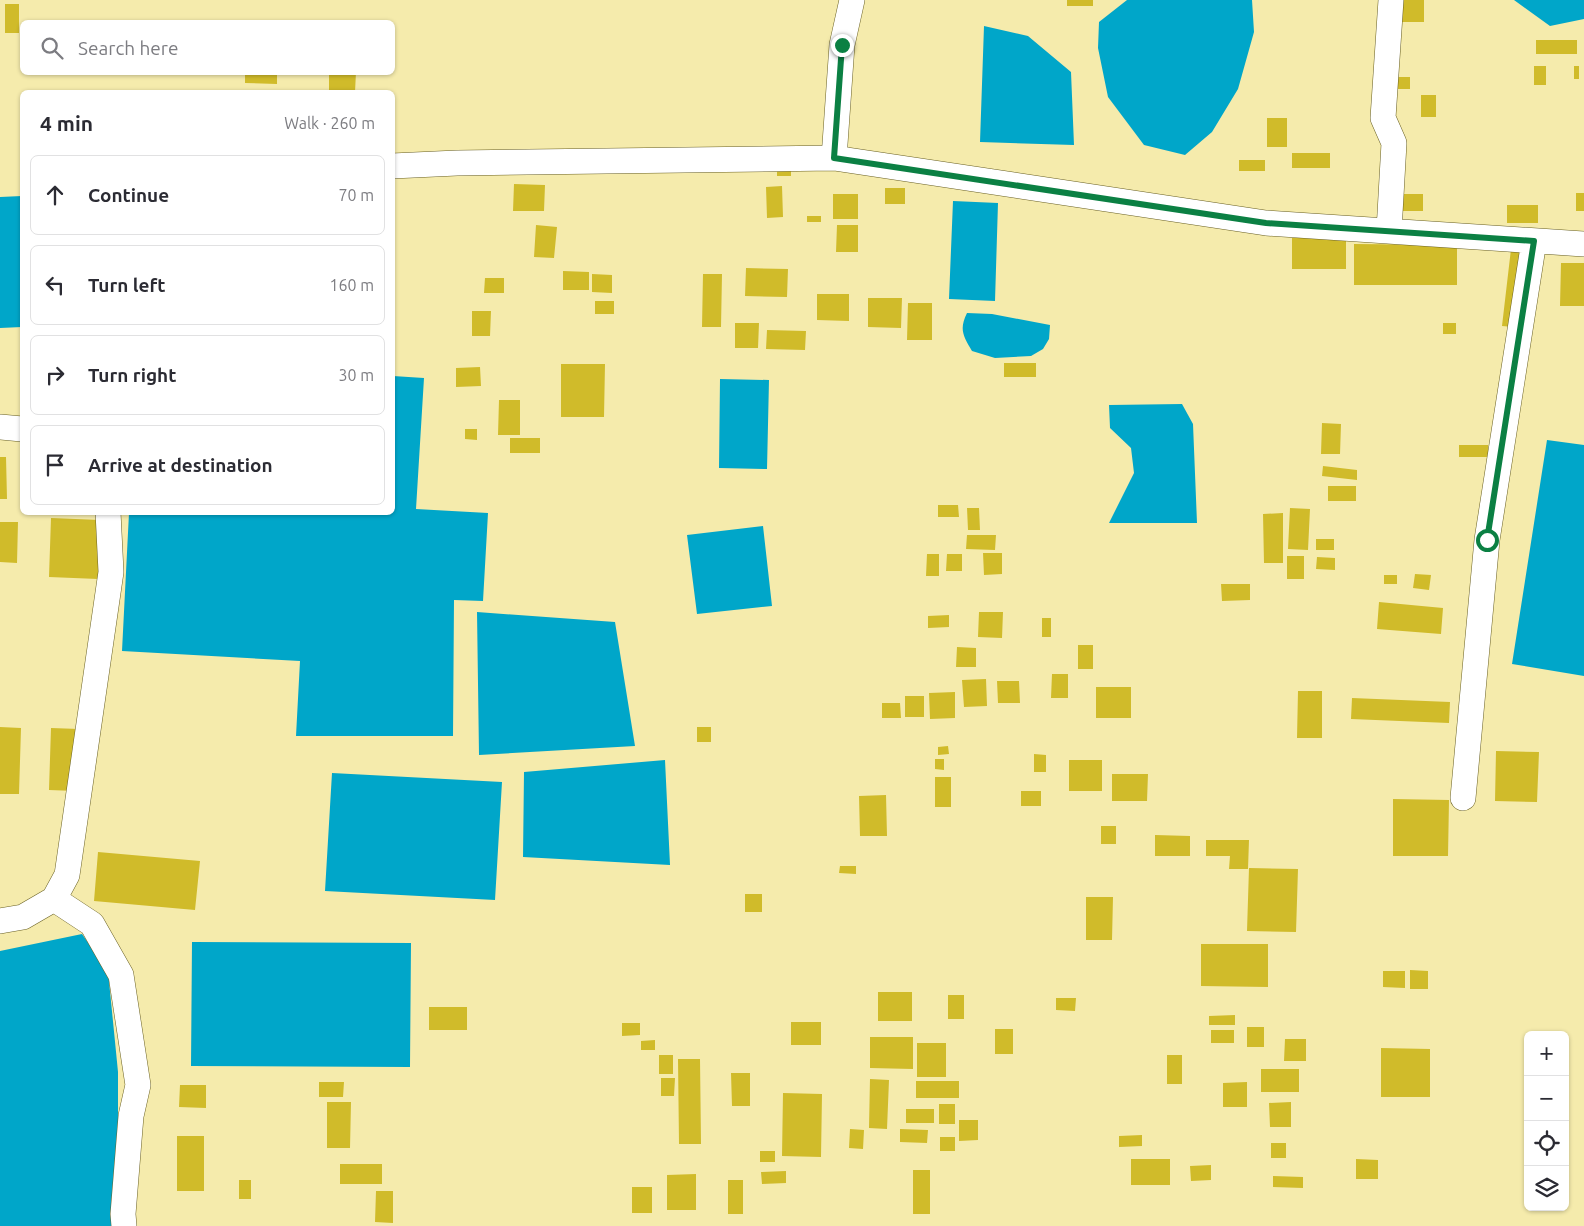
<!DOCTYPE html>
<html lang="en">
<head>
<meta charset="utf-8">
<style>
	:root { --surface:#fff; --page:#f2f2f3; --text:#2b2b33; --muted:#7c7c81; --line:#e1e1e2 }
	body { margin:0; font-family:Ubuntu,sans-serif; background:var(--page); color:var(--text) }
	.controls { position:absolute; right:15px; bottom:15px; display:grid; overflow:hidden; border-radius:8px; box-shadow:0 1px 4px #0004 }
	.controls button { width:45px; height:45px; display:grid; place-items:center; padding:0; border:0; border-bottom:1px solid var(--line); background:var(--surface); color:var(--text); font:25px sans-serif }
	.stop { position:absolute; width:15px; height:15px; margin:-11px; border:4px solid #0b8043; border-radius:50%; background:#fff }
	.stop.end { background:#0b8043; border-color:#fff; box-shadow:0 1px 5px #0008 }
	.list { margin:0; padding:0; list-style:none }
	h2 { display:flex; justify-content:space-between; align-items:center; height:65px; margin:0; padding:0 20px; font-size:21px }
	h2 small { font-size:16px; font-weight:400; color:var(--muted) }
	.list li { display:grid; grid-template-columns:32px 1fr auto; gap:15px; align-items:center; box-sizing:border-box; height:80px; margin:0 10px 10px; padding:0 10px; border:1px solid var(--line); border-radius:8px }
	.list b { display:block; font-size:19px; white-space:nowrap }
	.list em { font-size:16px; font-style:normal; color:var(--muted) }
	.icon { flex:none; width:28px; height:28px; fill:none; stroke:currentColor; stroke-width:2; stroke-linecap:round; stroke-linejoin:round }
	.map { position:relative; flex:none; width:1584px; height:1226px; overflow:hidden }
	.search { position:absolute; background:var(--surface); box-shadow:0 1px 4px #0004; left:20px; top:20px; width:375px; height:55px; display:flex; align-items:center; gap:12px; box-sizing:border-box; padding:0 18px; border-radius:8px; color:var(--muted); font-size:19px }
	.panel { position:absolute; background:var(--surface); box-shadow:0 1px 4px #0004; left:20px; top:90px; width:375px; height:425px; border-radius:8px }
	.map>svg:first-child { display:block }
</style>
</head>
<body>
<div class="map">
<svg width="1584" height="1226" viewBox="0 0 1584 1226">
	<rect width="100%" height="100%" fill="#f5ebac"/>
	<path fill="#00a6c9" d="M1127 0H1252L1254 32 1238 89 1212 132 1185 155 1144 145 1108 97 1098 48 1099 22Z
		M1514 0H1584V19L1550 26Z
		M984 26 1028 36 1071 72 1074 145 980 142Z
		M22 196V327L0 328V197Z
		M953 201 998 203 995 301 949 299Z
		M967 313 992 314 1050 325 1049 339 1043 349 1031 356 995 358 972 351C963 336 959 329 967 313Z
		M393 376 424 378 416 509 488 513 483 601 454 600 453 736H296L300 661 122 651 129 513 392 512Z
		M720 379 769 380 767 469 719 468Z
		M1182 404 1193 424 1197 523H1109L1134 473 1131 448 1110 428 1109 405Z
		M1547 440 1584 445V676L1512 664Z
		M763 526 772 606 697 614 687 535Z
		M477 612 615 622 635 746 479 755Z
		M665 760 670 865 523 857 524 772Z
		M332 773 502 782 495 900 325 891Z
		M82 934 108 971 118 1072V1226H0V951Z
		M192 942 411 943 410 1067 191 1066Z"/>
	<path fill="#d0bb2a" d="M1067 0H1093V6H1067Z
		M1400 0H1424V22H1400Z
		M5 4H19V33H5Z
		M1536 40H1577V54H1536Z
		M1534 66H1546V85H1534Z
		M1574 66H1579V79H1574Z
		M245 72H277V84L245 83Z
		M329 72H356L355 92H329Z
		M1394 77H1410V89H1394Z
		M1421 95H1436V117H1421Z
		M1267 118H1287V147H1267Z
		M1292 153H1330V168H1292Z
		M1239 160H1265V171H1239Z
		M777 163H791V176H777Z
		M514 184 545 185 544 211H513Z
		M782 186 783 217 767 218 766 187Z
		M885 188H905V204H885Z
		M1576 193H1584V211H1576Z
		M833 194H858V219H833Z
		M1402 194H1423V211H1402Z
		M1507 205H1538V223H1507Z
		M807 216H821V222H807Z
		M536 225 557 227 554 258 534 257Z
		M837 225H858V252H836Z
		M1292 238H1346V269H1292Z
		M1354 244 1457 245V285H1354Z
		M1511 249 1534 251 1525 328 1502 326Z
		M1561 263H1584V306H1560Z
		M746 268 788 269 787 297 745 296Z
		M563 271 589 272V290H563Z
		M592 274 612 275V293L592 292Z
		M703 274H722L721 327H702Z
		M485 278H504V293H484Z
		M817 294H849V321L817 320Z
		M868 298H902L901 328 868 327Z
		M595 301H614V314H595Z
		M908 303H932V340H907Z
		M472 311H491L490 336H472Z
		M735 323H759L758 348H735Z
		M1443 323H1456V334H1443Z
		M767 330 806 331 805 350 766 349Z
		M1004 363H1036V377H1004Z
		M561 364H605L604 417H561Z
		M480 367 481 386 456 387V368Z
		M499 400H520V435H498Z
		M1322 423 1341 424 1340 454H1321Z
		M465 429H477V440L465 439Z
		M510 438H540V453H510Z
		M1459 445H1488V457H1459Z
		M0 457H6L7 499H0Z
		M1323 466 1357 470V480L1322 476Z
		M1328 486H1356V501H1328Z
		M938 505H958L959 517H938Z
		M967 508H979L980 530H968Z
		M1290 508 1310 509 1308 550 1288 549Z
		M1283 513V563H1264L1263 514Z
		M51 518 100 520 98 579 49 577Z
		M0 522H18L17 563 0 562Z
		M967 535H996L995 550 966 549Z
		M1316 539H1334V550H1316Z
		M983 553H1002V574L984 575Z
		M927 554H939V576H926Z
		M947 554H962V571H946Z
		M1287 556H1304V579H1287Z
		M1317 557 1335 558V570L1316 569Z
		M1415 574 1431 575 1429 590 1413 588Z
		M1384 575H1397V584H1384Z
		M1221 584H1250V600L1222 601Z
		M1379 602 1443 608 1441 634 1377 629Z
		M979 612H1003L1002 638 978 637Z
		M949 615V627L928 628V616Z
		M1042 618H1051V637H1042Z
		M1078 645H1093V669H1078Z
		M957 647 976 648V667H956Z
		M1052 674H1068V698H1051Z
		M986 679 987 706 964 707 962 680Z
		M997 681H1019L1020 703H998Z
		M1096 687H1131V718H1096Z
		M1298 691H1322V738H1297Z
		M955 692V718L930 719 929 693Z
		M905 696H924V717H905Z
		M1352 698 1450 702 1449 723 1351 719Z
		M882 703H900L901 718H882Z
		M0 727 21 728 19 794H0Z
		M697 727H711V742H697Z
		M51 728 79 729 76 791 49 790Z
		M948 746 949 754 938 755V747Z
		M1496 751 1539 752 1537 802 1495 801Z
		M1034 754 1046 755V772H1034Z
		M935 759H944V770L935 769Z
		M1069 760H1102V791H1069Z
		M1112 774H1148L1147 801H1112Z
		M935 777H951V807H935Z
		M1021 791H1041V806H1021Z
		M886 795 887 836H860L859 796Z
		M1393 799 1449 800 1448 856H1393Z
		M1101 826H1116V844H1101Z
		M1155 835 1190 836V856H1155Z
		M1206 840H1249L1248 869H1229L1230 856H1206Z
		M98 852 200 861 195 910 94 901Z
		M840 866H856V874L839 873Z
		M1249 868 1298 869 1296 932 1247 931Z
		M745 894H762V912H745Z
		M1086 897H1113L1112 940H1086Z
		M1201 944H1268V987L1201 986Z
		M1410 970 1428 971V989H1410Z
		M1383 971H1405V988L1383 987Z
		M878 992H912V1021H878Z
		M948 995H964V1019H948Z
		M1056 998H1076L1075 1011 1056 1010Z
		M429 1007H467V1030H429Z
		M1235 1015V1025H1209V1016Z
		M791 1022H821V1045H791Z
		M622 1023H640V1035L622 1036Z
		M1247 1027H1264V1047H1247Z
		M995 1029H1013V1054H995Z
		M1211 1030H1234V1043H1211Z
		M870 1037H913V1069L870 1068Z
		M1285 1039H1306V1061H1284Z
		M655 1040V1050H641V1041Z
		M917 1043H946V1077H917Z
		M1381 1048 1430 1049V1097H1381Z
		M659 1055H673V1074H659Z
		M1167 1055H1182V1084H1167Z
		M678 1059H700L701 1144H679Z
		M1261 1069H1299V1092H1261Z
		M731 1073H750V1106H732Z
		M661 1078H675L674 1096H661Z
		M870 1079 889 1080 887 1129 869 1128Z
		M916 1081H959V1098H916Z
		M319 1082H344L343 1097H319Z
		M1247 1082V1107H1223V1083Z
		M180 1085H206V1108L179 1107Z
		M783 1093 822 1094 821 1157 782 1156Z
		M327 1102H351L350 1148H327Z
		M1291 1102V1127H1270L1269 1103Z
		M939 1104H955V1124H939Z
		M906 1109H934V1123H906Z
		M959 1120H978V1140L959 1141Z
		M850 1129 864 1130 863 1149 849 1148Z
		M900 1129 928 1130 927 1143 900 1142Z
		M1142 1135V1146L1119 1147V1136Z
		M177 1136H204V1191H177Z
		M940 1137H955V1151H940Z
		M1271 1143H1286V1158H1271Z
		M760 1151H775V1162H760Z
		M1131 1159H1170V1185H1131Z
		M1356 1159 1378 1160V1179H1356Z
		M340 1164H382V1184H340Z
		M1211 1165V1180L1191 1181 1190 1166Z
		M913 1170H930V1214H913Z
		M786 1171V1183L762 1184 761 1172Z
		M696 1174V1210H667V1175Z
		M1273 1176 1303 1177V1188L1273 1187Z
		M239 1180H251V1199H239Z
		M728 1180H743V1214H728Z
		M632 1187H652V1213H632Z
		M376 1191H393V1223L375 1222Z"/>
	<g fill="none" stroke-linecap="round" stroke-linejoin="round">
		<defs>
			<path id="street" d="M834 158 842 45 852 0
				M392 166 457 163 834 158 1266 223 1584 244
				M1389 231 1394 143 1383 118 1391 0
				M0 427 22 429
				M1463 798 1487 540 1534 241
				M54 899 92 924 121 975 138 1085 131 1116 123 1214 124 1226
				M0 921 23 917 54 899 67 875 111 572 108 512"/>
		</defs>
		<use href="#street" stroke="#696023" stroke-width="26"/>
		<use href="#street" stroke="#fff" stroke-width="25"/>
	</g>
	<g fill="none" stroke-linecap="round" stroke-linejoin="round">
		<path stroke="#0b8043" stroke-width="6" d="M842 45 834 158 1266 223 1534 241 1487 540"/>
	</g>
</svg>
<div class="controls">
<button>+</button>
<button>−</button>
<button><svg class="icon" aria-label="locate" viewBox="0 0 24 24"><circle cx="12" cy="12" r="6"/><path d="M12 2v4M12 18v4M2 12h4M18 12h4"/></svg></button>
<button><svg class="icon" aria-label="layers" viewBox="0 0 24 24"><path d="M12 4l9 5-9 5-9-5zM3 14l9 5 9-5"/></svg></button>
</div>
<div class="stop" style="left:1487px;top:540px"></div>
<div class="stop end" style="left:842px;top:45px"></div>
<div class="search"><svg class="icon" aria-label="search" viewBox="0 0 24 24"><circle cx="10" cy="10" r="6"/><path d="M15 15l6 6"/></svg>Search here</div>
<section class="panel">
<h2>4 min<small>Walk · 260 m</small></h2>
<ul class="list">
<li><svg class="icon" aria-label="ahead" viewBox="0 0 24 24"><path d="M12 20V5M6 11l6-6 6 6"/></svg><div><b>Continue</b></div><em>70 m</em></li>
<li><svg class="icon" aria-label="left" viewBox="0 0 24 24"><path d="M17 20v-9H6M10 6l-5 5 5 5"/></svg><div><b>Turn left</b></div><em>160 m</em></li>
<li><svg class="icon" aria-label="right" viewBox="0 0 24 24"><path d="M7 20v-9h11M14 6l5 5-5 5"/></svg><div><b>Turn right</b></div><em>30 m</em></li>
<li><svg class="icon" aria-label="arrive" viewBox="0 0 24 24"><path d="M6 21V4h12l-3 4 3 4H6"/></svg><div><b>Arrive at destination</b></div></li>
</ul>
</section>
</div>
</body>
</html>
